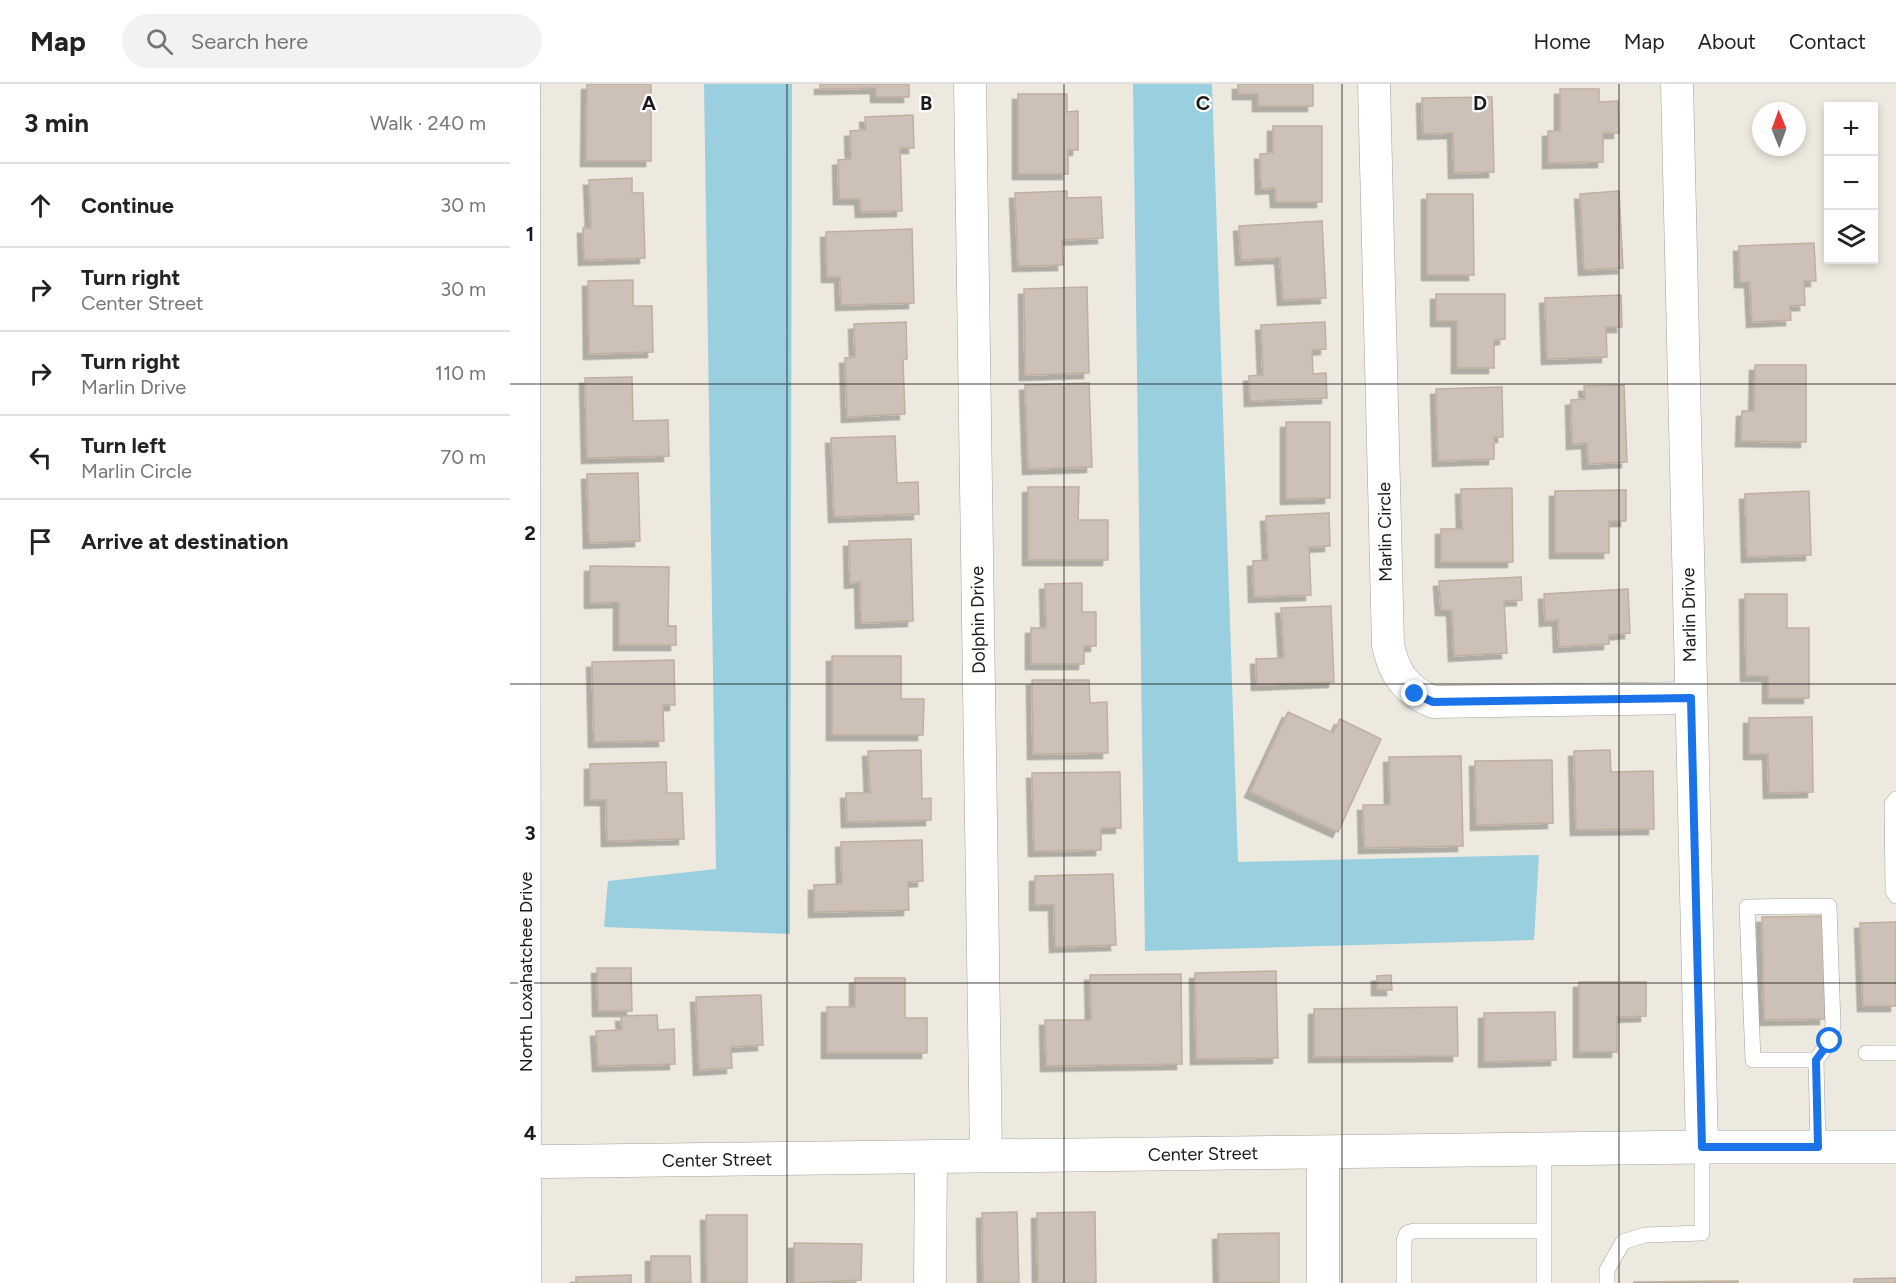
<!DOCTYPE html>
<html lang="en">
<head>
<meta charset="utf-8">
<style>
	:root { --surface:#fff; --page:#f2f2f2; --text:#222; --muted:#767676; --line:#e0e0e0 }
	body { margin:0; font-family:Figtree,sans-serif; background:var(--page); color:var(--text) }
	.controls { position:absolute; right:18px; top:18px; display:grid; overflow:hidden; border-radius:0px; box-shadow:0 3px 9px #0003 }
	.controls button { width:54px; height:54px; display:grid; place-items:center; padding:0; border:0; border-bottom:2px solid var(--line); background:var(--surface); color:var(--text); font:30px sans-serif }
	.compass { position:absolute; left:1242px; top:18px; width:54px; height:54px; border-radius:50%; background:var(--surface); box-shadow:0 3px 9px #0003; rotate:359deg }
	.stop { position:absolute; width:18px; height:18px; margin:-14px; border:4px solid #1a73e8; border-radius:50%; background:#fff }
	.stop.end { background:#1a73e8; border-color:#fff; box-shadow:0 2px 6px #0008 }
	.list { margin:0; padding:0; list-style:none }
	h2 { display:flex; justify-content:space-between; align-items:center; height:78px; margin:0; padding:0 24px; font-size:26px }
	h2 small { font-size:20px; font-weight:400; color:var(--muted) }
	.list li { display:grid; grid-template-columns:39px 1fr auto; gap:18px; align-items:center; box-sizing:border-box; height:84px; padding:0 24px; border-top:2px solid var(--line) }
	.list b { display:block; font-size:22px; white-space:nowrap }
	.list p { margin:0; font-size:20px; white-space:nowrap; color:var(--muted) }
	.list em { font-size:20px; font-style:normal; color:var(--muted) }
	.icon { flex:none; width:33px; height:33px; fill:none; stroke:currentColor; stroke-width:2; stroke-linecap:round; stroke-linejoin:round }
	.map { position:relative; flex:none; width:1386px; height:1199px; overflow:hidden }
	header { display:flex; align-items:center; gap:36px; box-sizing:border-box; height:84px; padding:0 30px; background:var(--surface); border-bottom:2px solid var(--line) }
	header strong { font-size:28px }
	nav { display:flex; gap:33px; margin-inline-start:auto; font-size:21px }
	.search { width:420px; height:54px; background:var(--page); display:flex; align-items:center; gap:15px; box-sizing:border-box; padding:0 21px; border-radius:33px; color:var(--muted); font-size:22px }
	main { display:flex }
	aside { flex:1; background:var(--surface) }
	.map>svg:first-child { display:block }
</style>
</head>
<body>
<header>
<strong>Map</strong>
<div class="search"><svg class="icon" aria-label="search" viewBox="0 0 24 24"><circle cx="10" cy="10" r="6"/><path d="M15 15l6 6"/></svg>Search here</div>
<nav><a>Home</a><a>Map</a><a>About</a><a>Contact</a></nav>
</header>
<main>
<aside>
<h2>3 min<small>Walk · 240 m</small></h2>
<ul class="list">
<li><svg class="icon" aria-label="ahead" viewBox="0 0 24 24"><path d="M12 20V5M6 11l6-6 6 6"/></svg><div><b>Continue</b></div><em>30 m</em></li>
<li><svg class="icon" aria-label="right" viewBox="0 0 24 24"><path d="M7 20v-9h11M14 6l5 5-5 5"/></svg><div><b>Turn right</b><p>Center Street</p></div><em>30 m</em></li>
<li><svg class="icon" aria-label="right" viewBox="0 0 24 24"><path d="M7 20v-9h11M14 6l5 5-5 5"/></svg><div><b>Turn right</b><p>Marlin Drive</p></div><em>110 m</em></li>
<li><svg class="icon" aria-label="left" viewBox="0 0 24 24"><path d="M17 20v-9H6M10 6l-5 5 5 5"/></svg><div><b>Turn left</b><p>Marlin Circle</p></div><em>70 m</em></li>
<li><svg class="icon" aria-label="arrive" viewBox="0 0 24 24"><path d="M6 21V4h12l-3 4 3 4H6"/></svg><div><b>Arrive at destination</b></div></li>
</ul>
</aside>
<div class="map">
<svg width="1386" height="1199" viewBox="0 0 1386 1199">
	<defs>
		<filter id="shadow"><feDropShadow dx="-5.5" dy="5.5" stdDeviation="0" flood-color="#0004"/></filter>
	</defs>
	<rect width="100%" height="100%" fill="#ede9de"/>
	<path fill="#9acfe0" d="M194 0H282L280 850 94 843 98 797 206 785Z
		M623 0H702L728 778 1029 771 1024 856 635 867Z"/>
	<path fill="#cdc1b7" stroke="#c0afa0" stroke-width="1.5" filter="url(#shadow)" d="M77 0H141V77H76Z
		M310 0H399V13H366V4L310 5Z
		M728 0H803V22H748V10H728Z
		M1050 5H1089V18L1108 17 1109 49H1093V78L1038 79V47H1050Z
		M508 10H557V28L568 27V66H558V90H508Z
		M982 13 984 88 944 89 943 49 913 50 912 14Z
		M403 31 404 64H390L392 127 351 128 350 115H329L328 76 341 75 340 47 356 46 355 33Z
		M763 42H812V118H766L765 104 751 105 750 70 763 69Z
		M122 94V109H133L135 174 74 176 73 144H81L79 96Z
		M557 107V114L591 113 593 154 552 156 553 181 508 182 505 109Z
		M1109 107 1113 184 1074 186 1070 110Z
		M917 110H963L964 191H917Z
		M812 137 816 214 773 216 770 174 731 176 729 142Z
		M402 145 404 219 331 221 330 193H317L316 148Z
		M1304 159 1306 197H1294L1295 221 1280 222 1281 236 1242 238 1240 198H1230L1229 162Z
		M123 196V222H142L143 268 79 270 78 197Z
		M577 203 579 289 515 291 514 205Z
		M926 210H995V255L984 256V284H947V237H926Z
		M1111 211 1112 243H1096L1097 273 1037 275 1035 214Z
		M396 238 397 275 393 276 395 330 337 333 335 274 345 273 344 240Z
		M815 238 816 265 802 266 803 290 816 289 817 314 740 317 739 292 753 291 751 241Z
		M1245 281H1296V358L1231 357 1232 327H1244Z
		M122 293 123 337 158 336 159 372 77 374 75 294Z
		M579 299 582 383 518 385 515 301Z
		M1114 301 1117 378 1078 380 1077 359 1062 360 1061 316 1075 315 1074 302Z
		M992 303 993 353H984V375L928 377 926 305Z
		M776 338H820V414L776 415Z
		M385 352 387 399 408 398 409 430 324 433 321 354Z
		M128 389 130 457 79 459 77 390Z
		M518 403H569L568 436H598V476H518Z
		M1002 404 1003 478H931V445H952L951 405Z
		M1116 406V437H1099V469H1045V407Z
		M1299 407 1301 471 1237 473 1235 410Z
		M819 429 820 462 799 463 801 511 744 513 743 477 758 476 756 432Z
		M401 455 403 537 351 539 350 498 340 499 339 457Z
		M80 482 159 483 158 542H166V561H109V518L80 519Z
		M1011 493 1012 516 994 517 997 569 944 572 942 526H931L929 497Z
		M572 499V528H586V562H574V580H521V544H536L535 500Z
		M1118 505 1120 549 1099 551V560L1049 563 1048 536 1035 537 1034 510Z
		M1235 510H1277V544H1299V614H1258V592H1236Z
		M821 522 824 598 747 601 746 575 774 574 771 524Z
		M322 572H391V615H414L413 651H322Z
		M164 576 165 621H153L154 657 84 658 82 578Z
		M522 596H579L580 619 597 618 598 669 523 670Z
		M778 628 823 649 830 635 871 655 828 748 740 708Z
		M1302 633 1303 708 1259 709 1258 670H1239V634Z
		M411 666 412 715 421 714V736L337 738 336 709H360L358 667Z
		M1100 666 1101 688 1143 687 1144 745 1066 746 1064 667Z
		M951 672 953 762 854 764 853 721H880L879 673Z
		M1042 676 1043 739 966 741 965 677Z
		M156 678 157 709H172L174 755 97 757 96 716H80V680Z
		M610 688 611 744H591V766L524 767 522 689Z
		M412 756 413 797 398 798 399 826 304 828V801L332 800 331 758Z
		M603 790 606 861 545 863 544 821H525V792Z
		M1313 832 1315 935 1254 936 1252 833Z
		M1386 838V922H1353L1350 839Z
		M87 884H121L122 927H88Z
		M766 887 768 974 686 975 685 889Z
		M671 890 672 980 536 982 535 936H581L580 891Z
		M881 891 882 906H867V892Z
		M345 894H395V934H417V969H317V923H345Z
		M1069 898H1136V932L1107 933V968H1069Z
		M251 911 253 961 221 963 222 984 189 986 186 913Z
		M947 923 948 972 804 973V925Z
		M1045 928 1046 976 974 978V929Z
		M147 931 148 946 164 945 165 980 88 982 86 947 112 946 111 932Z
		M507 1128 509 1199H473L472 1129Z
		M585 1128 586 1199H528L527 1129Z
		M196 1131H237V1199H197Z
		M769 1149V1198L709 1199 708 1150Z
		M284 1159 352 1160 351 1196 284 1199Z
		M141 1172H180L181 1199H141Z
		M121 1191V1199H66V1193Z
		M1386 1194V1199H1344V1195Z
		M1228 1197V1199H1124V1198Z"/>
	<g fill="none" stroke-linecap="round" stroke-linejoin="round">
		<defs>
			<path id="service" d="M1386 715 1382 720 1383 807 1386 812
				M1356 969H1386
				M1306 976 1320 957 1323 941 1319 822 1237 823 1243 976H1306L1308 1063
				M1034 1065V1199
				M894 1199V1157L897 1149 904 1147H1034
				M1097 1199V1186L1113 1158 1135 1151 1192 1149V1063"/>
			<path id="minor" d="M14 0 15 1199
				M460 0 476 1072
				M864 0 878 561C884 590 896 606 923 618L1181 614
				M1167 0 1192 1063
				M813 1068V1199
				M420 1199 421 1073"/>
			<path id="tertiary" d="M0 1078 1192 1063H1386"/>
		</defs>
		<use href="#service" stroke="#a1a1a1" stroke-width="16"/>
		<use href="#minor" stroke="#a1a1a1" stroke-width="33"/>
		<use href="#tertiary" stroke="#a1a1a1" stroke-width="34"/>
		<use href="#service" stroke="#fff" stroke-width="15"/>
		<use href="#minor" stroke="#fff" stroke-width="32"/>
		<use href="#tertiary" stroke="#fff" stroke-width="33"/>
	</g>
	<g fill="none" stroke-linecap="round" stroke-linejoin="round">
		<path stroke="#1a73e8" stroke-width="8" d="M905 610 923 618 1181 614 1192 1063H1308L1306 976 1320 957"/>
	</g>
	<path fill="none" stroke="#1a1a1a" stroke-width="1.5" stroke-opacity="0.55" d="M277 0V1199M554 0V1199M832 0V1199M1109 0V1199M0 300H1386M0 600H1386M0 899H1386"/>
	<g text-anchor="middle" stroke-width="4.5" stroke-linejoin="round" paint-order="stroke">
		<g font-size="18" fill="#1a1a1a" stroke="#fff">
			<text transform="translate(875 448) rotate(-91)" y="6">Marlin Circle</text>
			<text transform="translate(1179 531) rotate(-91)" y="6">Marlin Drive</text>
			<text transform="translate(468 536) rotate(-91)" y="6">Dolphin Drive</text>
			<text transform="translate(16 888) rotate(-90)" y="6">North Loxahatchee Drive</text>
			<text transform="translate(693 1070) rotate(-1)" y="6">Center Street</text>
			<text transform="translate(207 1076) rotate(-1)" y="6">Center Street</text>
		</g>
	</g>
	<g font-size="20" text-anchor="middle" font-weight="bold" fill="#1a1a1a" stroke="#fff" stroke-width="4.5" stroke-linejoin="round" paint-order="stroke">
		<text x="139" y="26">A</text>
		<text x="416" y="26">B</text>
		<text x="693" y="26">C</text>
		<text x="970" y="26">D</text>
		<text x="20" y="157">1</text>
		<text x="20" y="456">2</text>
		<text x="20" y="756">3</text>
		<text x="20" y="1056">4</text>
	</g>
</svg>
<div class="controls">
<button>+</button>
<button>−</button>
<button><svg class="icon" aria-label="layers" viewBox="0 0 24 24"><path d="M12 4l9 5-9 5-9-5zM3 14l9 5 9-5"/></svg></button>
</div>
<svg class="compass" viewBox="-18 -18 36 36"><path d="M0-13l5 13h-10z" fill="#e53935"/><path d="M0 13l5-13h-10z" fill="#767676"/></svg>
<div class="stop" style="left:1320px;top:957px"></div>
<div class="stop end" style="left:905px;top:610px"></div>
</div>
</main>
</body>
</html>
